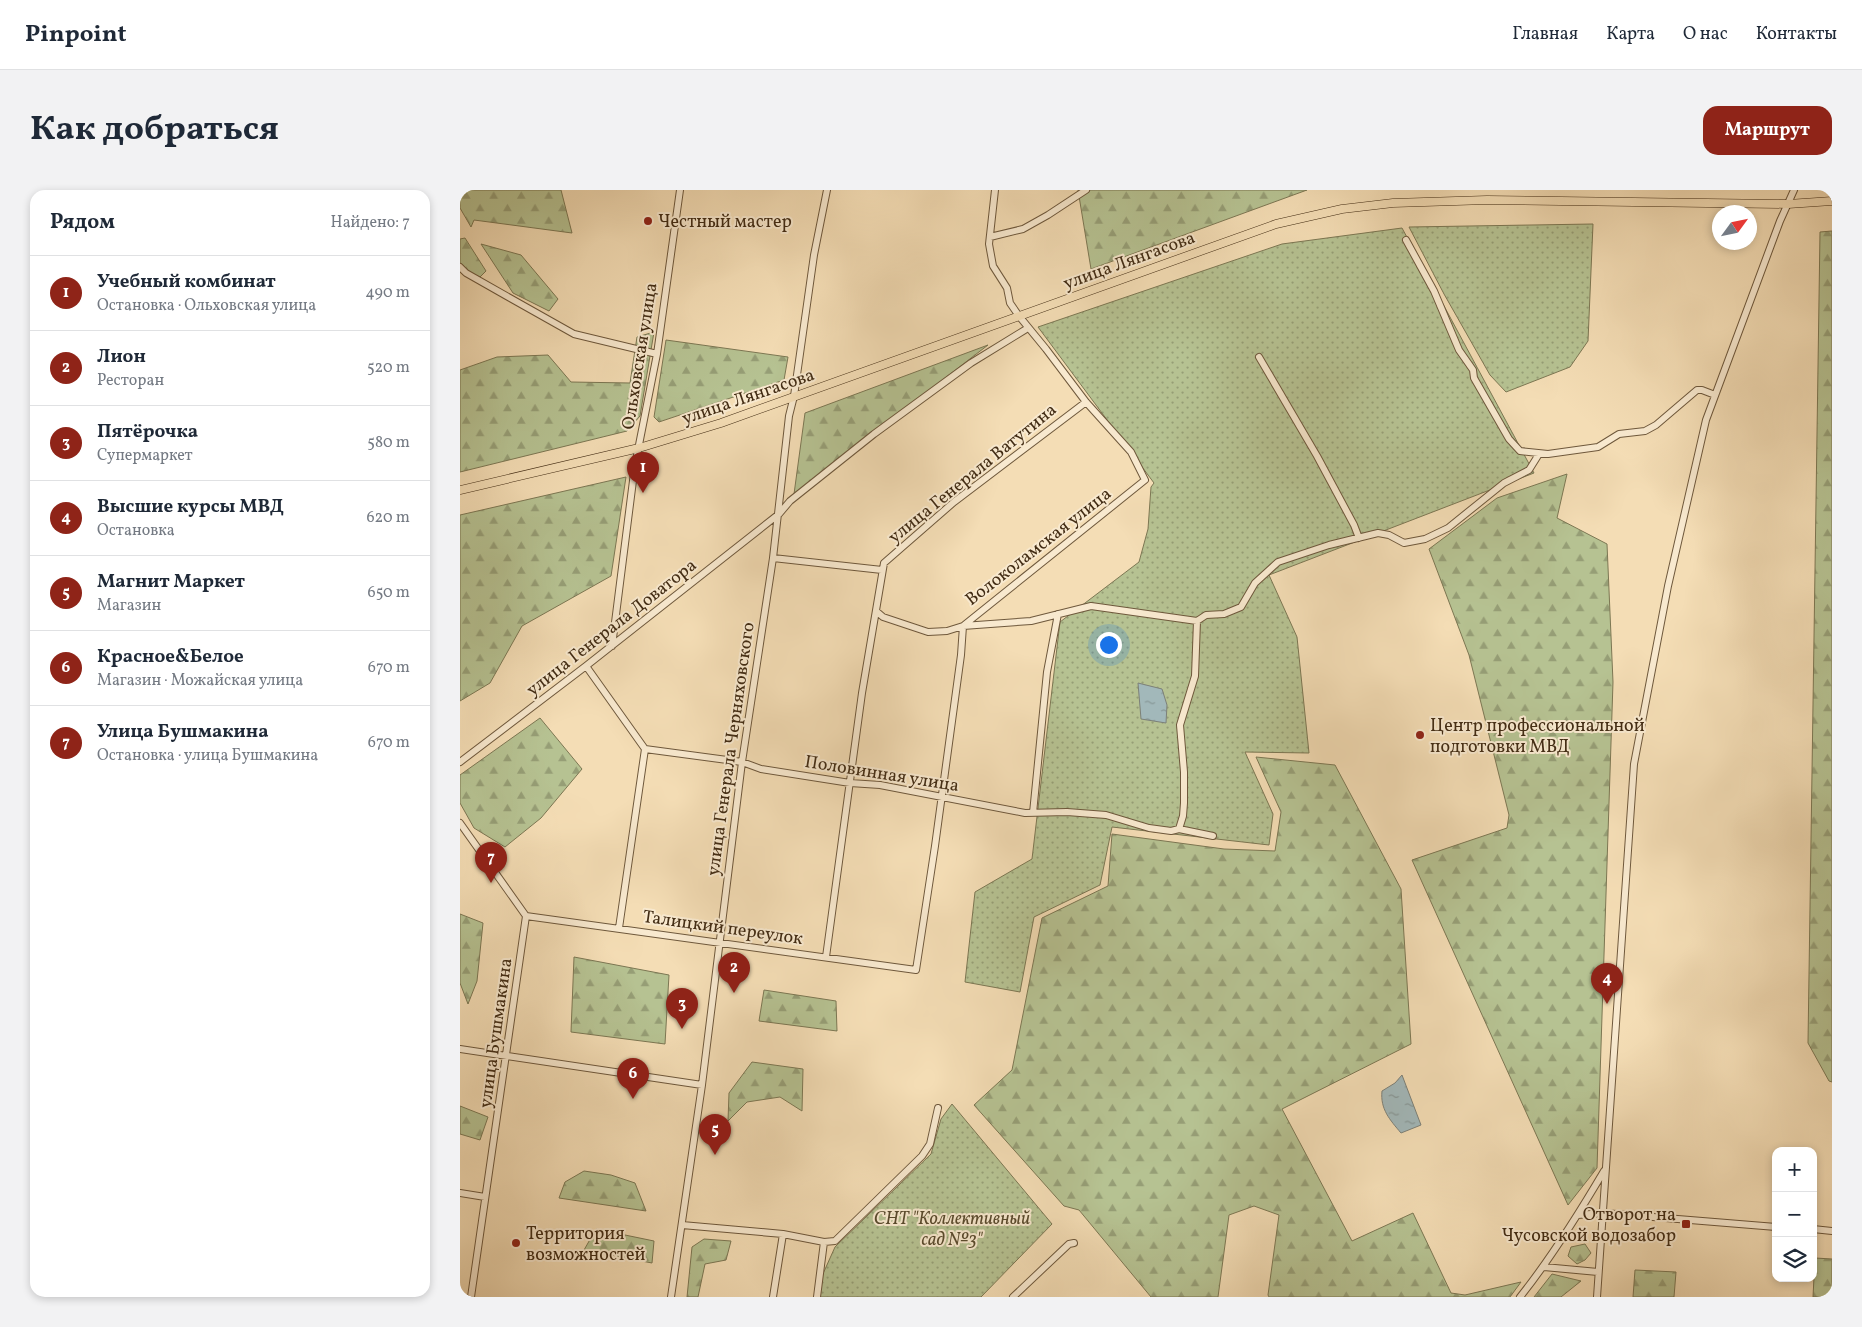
<!DOCTYPE html>
<html lang="ru">
<head>
<meta charset="utf-8">
<style>
	:root { --surface:#fff; --page:#f2f2f3; --text:#1f2937; --muted:#747a83; --line:#e0e1e3; --accent:#8f2418 }
	body { margin:0; font-family:Vollkorn,serif; background:var(--page); color:var(--text) }
	.controls { position:absolute; right:15px; bottom:15px; display:grid; overflow:hidden; border-radius:10px; box-shadow:0 2px 8px #0003 }
	.controls button { width:45px; height:45px; display:grid; place-items:center; padding:0; border:0; border-bottom:1px solid var(--line); background:var(--surface); color:var(--text); font:25px sans-serif }
	.compass { position:absolute; left:1252px; top:15px; width:45px; height:45px; border-radius:50%; background:var(--surface); box-shadow:0 2px 8px #0003; rotate:57deg }
	.you { position:absolute; left:648px; top:454px; width:18px; height:18px; margin:-12px; border:4px solid #fff; border-radius:50%; background:#1a73e8; box-shadow:0 0 0 8px #1a73e833 }
	.badge { display:grid; place-items:center; width:32px; height:32px; border-radius:50%; background:var(--accent); color:#fff; font-size:16px; font-weight:700 }
	.pin { position:absolute; translate:-50% -41px; filter:drop-shadow(0 1px 2px #0008) }
	.pin::after { content:''; position:absolute; top:26px; width:18px; height:15px; background:inherit; clip-path:polygon(0 0,100% 0,50% 100%) }
	.list { margin:0; padding:0; list-style:none }
	h2 { display:flex; justify-content:space-between; align-items:center; height:65px; margin:0; padding:0 20px; font-size:21px }
	h2 small { font-size:16px; font-weight:400; color:var(--muted) }
	.list li { display:grid; grid-template-columns:32px 1fr auto; gap:15px; align-items:center; box-sizing:border-box; height:75px; padding:0 20px; border-top:1px solid var(--line) }
	.list b { display:block; font-size:19px; white-space:nowrap }
	.list p { margin:0; font-size:16px; white-space:nowrap; color:var(--muted) }
	.list em { font-size:16px; font-style:normal; color:var(--muted) }
	.icon { flex:none; width:28px; height:28px; fill:none; stroke:currentColor; stroke-width:2; stroke-linecap:round; stroke-linejoin:round }
	.map { position:relative; flex:none; width:1372px; height:1107px; overflow:hidden; border-radius:15px }
	header { display:flex; align-items:center; gap:30px; box-sizing:border-box; height:70px; padding:0 25px; background:var(--surface); border-bottom:1px solid var(--line) }
	header strong { font-size:24px }
	nav { display:flex; gap:28px; margin-inline-start:auto; font-size:18px }
	.intro { display:flex; align-items:center; justify-content:space-between; box-sizing:border-box; height:120px; padding:0 30px }
	h1 { margin:0; font-size:35px }
	.button { padding:12px 22px; border-radius:15px; background:var(--accent); color:#fff; font-size:18px; font-weight:700 }
	main { display:flex; gap:30px; padding:0 30px }
	aside { flex:1; background:var(--surface); border-radius:15px; box-shadow:0 2px 8px #0003 }
	.map>svg:first-child { display:block }
</style>
</head>
<body>
<header>
<strong>Pinpoint</strong>
<nav><a>Главная</a><a>Карта</a><a>О нас</a><a>Контакты</a></nav>
</header>
<div class="intro"><h1>Как добраться</h1><a class="button">Маршрут</a></div>
<main>
<aside>
<h2>Рядом<small>Найдено: 7</small></h2>
<ul class="list">
<li><span class="badge">1</span><div><b>Учебный комбинат</b><p>Остановка · Ольховская улица</p></div><em>490 m</em></li>
<li><span class="badge">2</span><div><b>Лион</b><p>Ресторан</p></div><em>520 m</em></li>
<li><span class="badge">3</span><div><b>Пятёрочка</b><p>Супермаркет</p></div><em>580 m</em></li>
<li><span class="badge">4</span><div><b>Высшие курсы МВД</b><p>Остановка</p></div><em>620 m</em></li>
<li><span class="badge">5</span><div><b>Магнит Маркет</b><p>Магазин</p></div><em>650 m</em></li>
<li><span class="badge">6</span><div><b>Красное&amp;Белое</b><p>Магазин · Можайская улица</p></div><em>670 m</em></li>
<li><span class="badge">7</span><div><b>Улица Бушмакина</b><p>Остановка · улица Бушмакина</p></div><em>670 m</em></li>
</ul>
</aside>
<div class="map">
<svg width="1372" height="1107" viewBox="0 0 1372 1107">
	<defs>
		<pattern id="green-dots" width="8" height="8" patternUnits="userSpaceOnUse" patternTransform="scale(1.25)"><rect width="8" height="8" fill="#b6c292"/><path d="M2 2h.1M6 6h.1" fill="none" stroke="#969e76" stroke-width="1.8" stroke-linecap="round"/></pattern>
		<pattern id="forest-firs" width="22" height="20" patternUnits="userSpaceOnUse" patternTransform="scale(1.25)"><rect width="22" height="20" fill="#b6c292"/><path d="M5 1l3.5 6h-7zM16 11l3.5 6h-7z" fill="#969e76"/></pattern>
		<pattern id="water-ripples" width="26" height="14" patternUnits="userSpaceOnUse" patternTransform="scale(1.25)"><rect width="26" height="14" fill="#a2b8ba"/><path d="M2 4q2-2 4 0t4 0M15 11q2-2 4 0t4 0" fill="none" stroke="#869696"/></pattern>
	</defs>
	<rect width="100%" height="100%" fill="#f4ddb5"/>
	<filter id="stains"><feTurbulence type="fractalNoise" baseFrequency=".004" numOctaves="4"/><feColorMatrix values="0 0 0 0 .2 0 0 0 0 .09 0 0 0 0 .02 0 0 0 .5 -.17"/></filter>
	<radialGradient id="worn" r=".72"><stop offset=".6" stop-color="#630" stop-opacity="0"/><stop offset="1" stop-color="#630" stop-opacity=".3"/></radialGradient>
	<path fill="url(#green-dots)" stroke="#7c7753" d="M1133 34 1128 151 1110 177 1046 202 1030 185 984 104 949 37Z
		M942 38 1074 283 809 385 837 447 849 563 785 562 813 624 809 655 652 637 640 695 574 727 560 802 505 792 515 702 572 669 600 432 679 372 688 339 691 297 694 293 578 137 822 54Z
		M492 914 592 1034 521 1107H359L362 1086 375 1057 471 964 481 929Z"/>
	<path fill="url(#forest-firs)" stroke="#7c7753" d="M0 0H101L112 43 14 30 11 37 0 18Z
		M618 0H847L631 79Z
		M1372 41V892L1369 891 1348 853 1360 42Z
		M5 48 26 81 20 87 7 82 0 74V49Z
		M21 54 61 65 98 109 89 121 53 103Z
		M194 142 180 226 167 241 0 282V180L37 167 88 165 111 192 170 193 177 147Z
		M206 150 328 167 324 190 199 232 194 227Z
		M528 155 334 304 345 223Z
		M1107 284 1097 328 1147 354 1153 492 1137 978 1108 1015 952 670 1047 638 1049 625 1009 465 969 359 1037 308Z
		M166 287 151 386 62 436 30 493 0 511V325Z
		M80 528 122 579 81 628 45 657 14 638 0 613V585Z
		M796 567 875 575 941 699 951 854 822 919 892 1051 953 1023 991 1103 1005 1105 1061 1092 1050 1107H809L808 1105 819 1025 794 1016 769 1025 758 1107H691L619 1020 604 1016 514 915 552 880 582 728 648 696 652 644 764 659 815 661 821 622Z
		M0 724 23 733 17 791 8 814 0 793Z
		M114 767 209 785 205 854 111 842Z
		M304 800 376 811 377 841 299 831Z
		M292 872 343 879 342 921 320 907 287 912 268 931 269 903Z
		M0 916 28 927 20 950 0 944Z
		M124 981 151 985 175 993 186 1021 99 1008 105 992Z
		M136 1039 194 1051 192 1073 124 1060Z
		M244 1049 271 1051 266 1070 245 1074 238 1107H227L232 1057Z
		M1125 1054 1131 1063 1125 1070 1117 1074 1108 1066 1111 1057Z
		M1355 1068 1372 1069V1107H1353Z
		M1175 1080 1216 1082 1214 1107H1173Z
		M1092 1084 1121 1091 1101 1107H1074Z"/>
	<path fill="url(#water-ripples)" stroke="#7c8078" d="M678 493 702 499 707 515 706 533 681 529Z
		M942 885 961 935 941 943C930 930 920 919 922 901L935 893Z"/>
	<g fill="none" stroke-linecap="round" stroke-linejoin="round">
		<defs>
			<path id="minor" d="M530 47 563 39 588 25 626 0
				M946 50 974 101 999 160 1013 180 1014 188 1049 249 1060 261 1088 264 1138 257 1159 244 1185 241 1196 235 1237 200H1242L1255 205
				M0 77 6 83 50 108 114 144 197 164
				M799 167 857 266 894 335 899 348
				M313 368 422 380
				M416 421 423 427 468 442 487 441 503 436 571 431 631 416 737 431 746 425 764 424 781 417 795 393 818 372 869 355 918 343 929 345 944 353 965 349 988 338 1044 293 1069 280 1079 264
				M152 456 175 275 197 164 220 0
				M126 476 185 559 282 572 301 579 390 593 420 595 565 623 607 622 646 625 689 638 711 641 719 639 753 646
				M0 572 126 476 319 324 330 311 414 244 511 173 568 138
				M573 623 587 482 598 424
				M0 633 66 726 11 1107
				M719 639 723 626 724 613V582L720 535 735 486 737 431
				M66 726 456 780 475 656 501 465 503 436 685 290 671 262 626 212 586 159 559 126 550 113 547 98 533 76 529 54 535 0
				M159 738 185 559
				M366 767 402 503 424 373 494 312 626 212
				M0 859 242 895
				M0 1003 25 1007
				M1118 1025 1144 1023 1316 1037
				M222 1035 323 1044 364 1052 375 1051 462 966 470 954 478 918
				M1353 1039 1372 1041
				M1084 1077 1138 1082
				M211 1107 242 895 282 572 313 368 329 226 334 206 354 65 367 0
				M313 1107 323 1044
				M357 1107 364 1052
				M553 1107 609 1054 614 1053
				M1060 1107C1092 1067 1118 1025 1144 981
				M1137 1107 1174 574 1208 396 1246 230 1320 31 1334 0"/>
			<path id="major" d="M0 300 179 258 261 233 816 34 882 19 933 13 1027 10 1328 14 1372 11"/>
		</defs>
		<use href="#minor" stroke="#6e583c" stroke-width="8"/>
		<use href="#major" stroke="#422c14" stroke-width="9"/>
		<use href="#minor" stroke="#f8e9cf" stroke-width="6"/>
		<use href="#major" stroke="#f4ddb5" stroke-width="8"/>
	</g>
	<g fill="#8f2418" stroke="#f8e9cf" stroke-width="2">
		<circle cx="188" cy="31" r="5"/>
		<circle cx="960" cy="545" r="5"/>
		<rect x="1221" y="1029" width="10" height="10" rx="2.5"/>
		<circle cx="56" cy="1053" r="5"/>
	</g>
	<g text-anchor="middle" stroke-width="4" stroke-linejoin="round" paint-order="stroke">
		<g font-size="18" fill="#422c14" stroke="#f8e9cf" text-anchor="start">
			<text x="198" y="37">Честный мастер</text>
			<text x="970" y="541">Центр профессиональной<tspan x="970" dy="21">подготовки МВД</tspan></text>
			<text x="1216" y="1030" text-anchor="end">Отворот на<tspan x="1216" dy="21">Чусовской водозабор</tspan></text>
			<text x="66" y="1049">Территория<tspan x="66" dy="21">возможностей</tspan></text>
		</g>
		<g font-size="18" fill="#422c14" stroke="#f8e9cf">
			<text transform="translate(669 70) rotate(-20)" y="6">улица Лянгасова</text>
			<text transform="translate(179 166) rotate(-81)" y="6">Ольховская улица</text>
			<text transform="translate(288 206) rotate(-19)" y="6">улица Лянгасова</text>
			<text transform="translate(512 283) rotate(-39)" y="6">улица Генерала Ватутина</text>
			<text transform="translate(578 356) rotate(-38)" y="6">Волоколамская улица</text>
			<text transform="translate(151 437) rotate(-38)" y="6">улица Генерала Доватора</text>
			<text transform="translate(270 559) rotate(-82)" y="6">улица Генерала Черняховского</text>
			<text transform="translate(422 583) rotate(9)" y="6">Половинная улица</text>
			<text transform="translate(263 737) rotate(8)" y="6">Талицкий переулок</text>
			<text transform="translate(35 843) rotate(-82)" y="6">улица Бушмакина</text>
		</g>
		<g font-size="18" font-style="italic" fill="#594a2d" stroke="#f8e9cf">
			<text x="492" y="1034">СНТ "Коллективный<tspan x="492" dy="21">сад №3"</tspan></text>
		</g>
	</g>
	<rect width="100%" height="100%" filter="url(#stains)"/>
	<rect width="100%" height="100%" fill="url(#worn)"/>
</svg>
<div class="controls">
<button>+</button>
<button>−</button>
<button><svg class="icon" aria-label="layers" viewBox="0 0 24 24"><path d="M12 4l9 5-9 5-9-5zM3 14l9 5 9-5"/></svg></button>
</div>
<svg class="compass" viewBox="-18 -18 36 36"><path d="M0-13l5 13h-10z" fill="#e53935"/><path d="M0 13l5-13h-10z" fill="#747a83"/></svg>
<div class="you"></div>
<div class="pin badge" style="left:183px;top:303px">1</div>
<div class="pin badge" style="left:274px;top:803px">2</div>
<div class="pin badge" style="left:222px;top:839px">3</div>
<div class="pin badge" style="left:1147px;top:814px">4</div>
<div class="pin badge" style="left:255px;top:965px">5</div>
<div class="pin badge" style="left:173px;top:909px">6</div>
<div class="pin badge" style="left:31px;top:693px">7</div>
</div>
</main>
</body>
</html>
